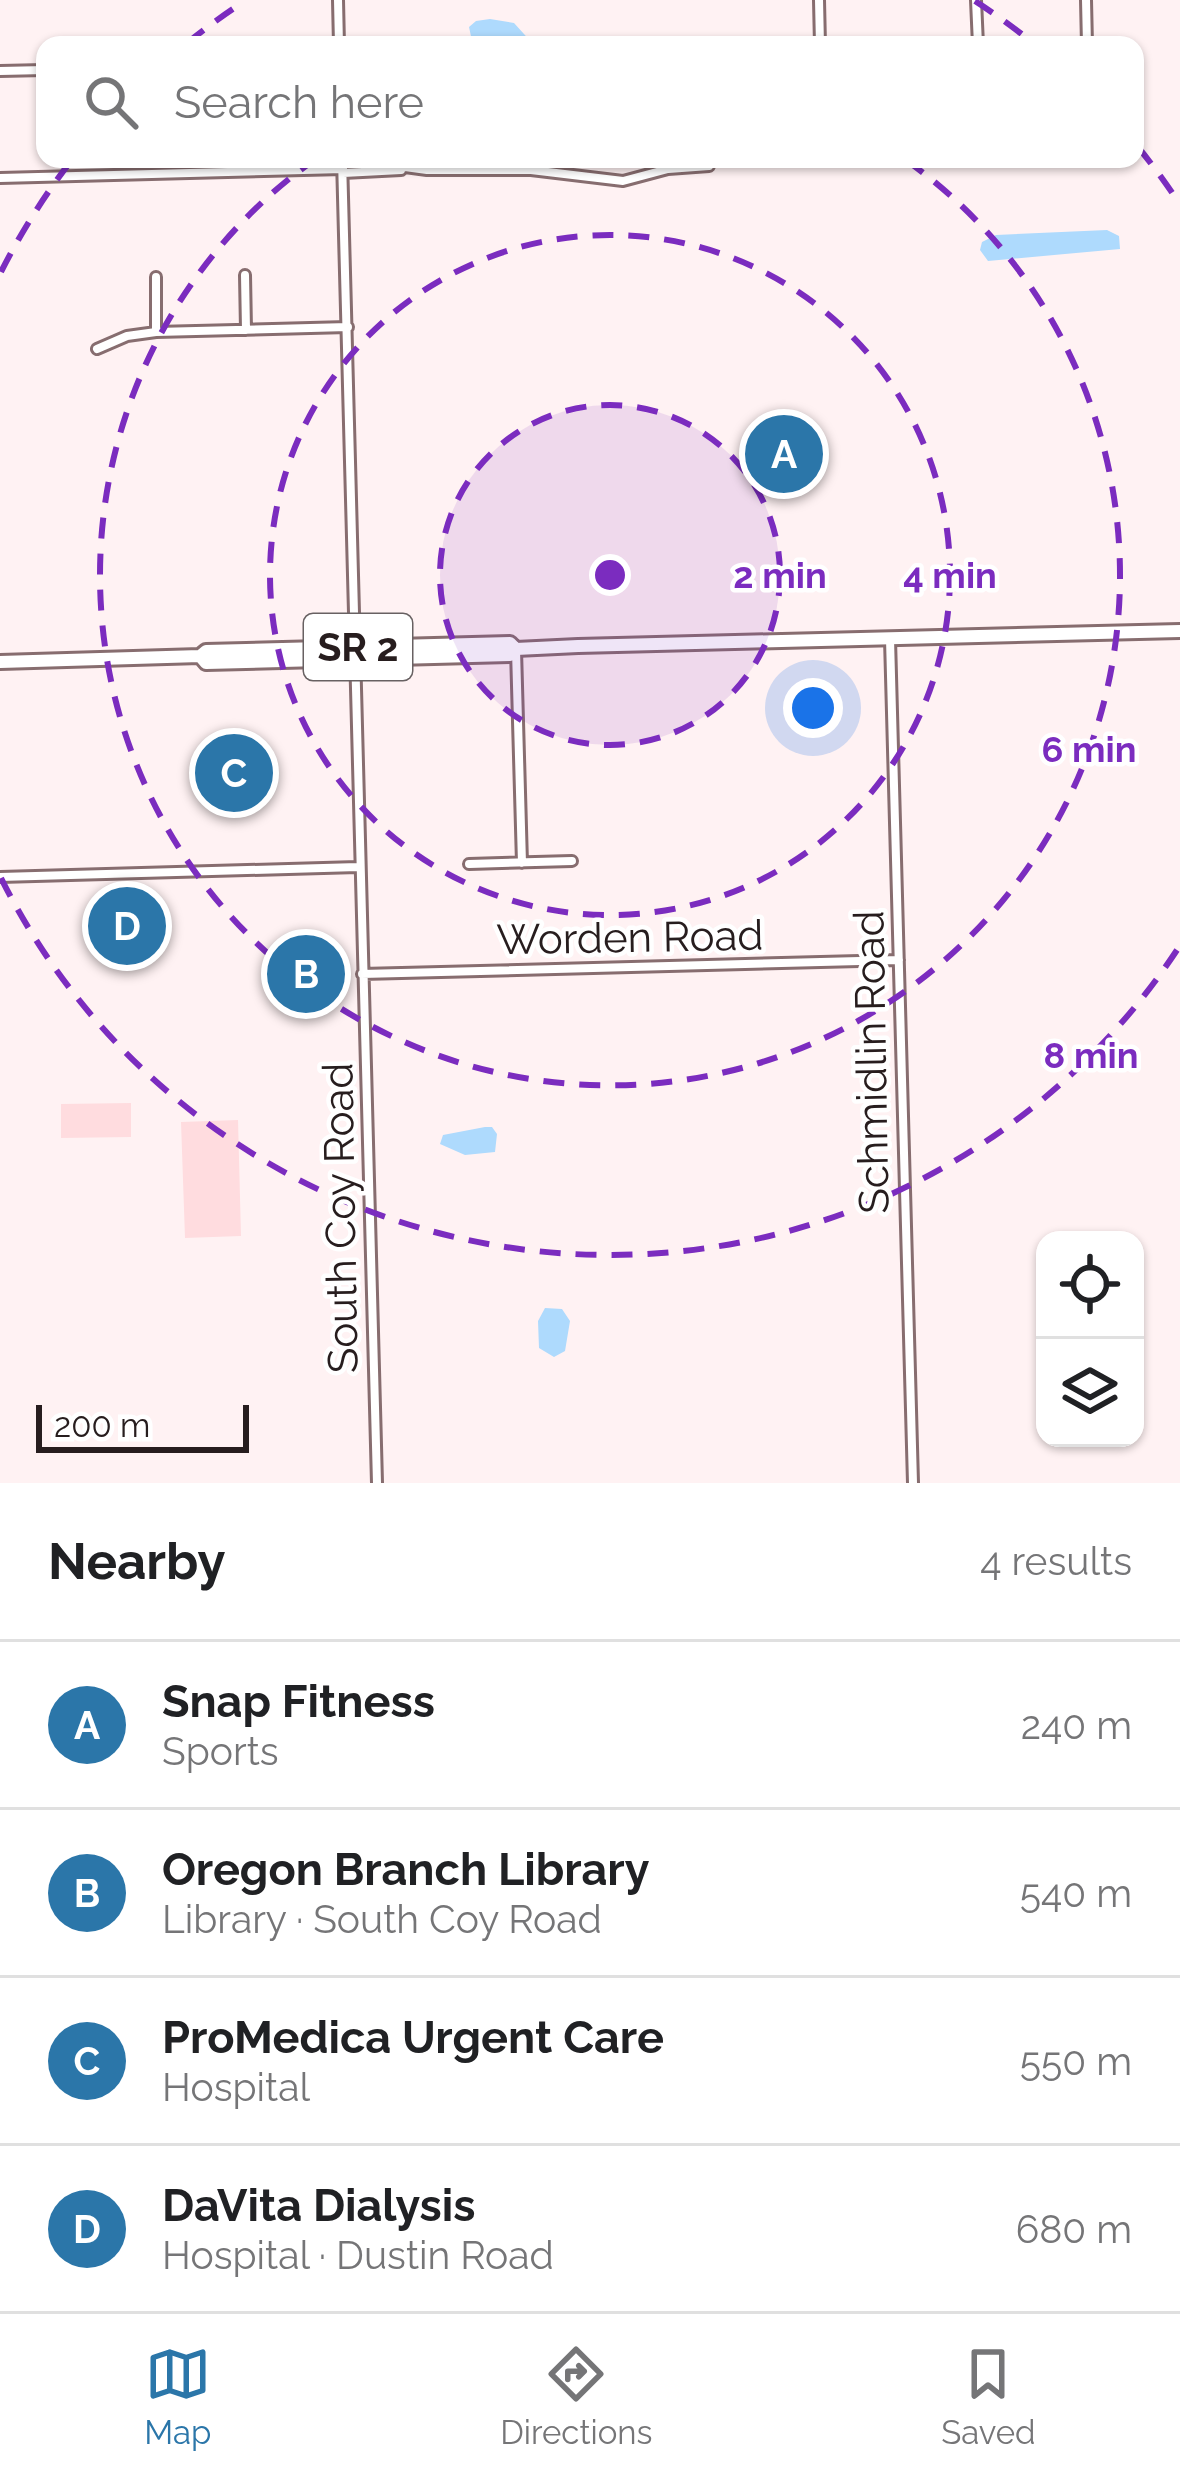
<!DOCTYPE html>
<html lang="en">
<head>
<meta charset="utf-8">
<style>
	:root { --surface:#fff; --page:#f2f2f2; --text:#202124; --muted:#757577; --line:#e0e0e0; --accent:#2b76a9 }
	body { margin:0; font-family:Raleway,sans-serif; background:var(--page); color:var(--text) }
	.controls { position:absolute; right:36px; bottom:36px; display:grid; overflow:hidden; border-radius:24px; box-shadow:0 3px 9px #0004 }
	.controls button { width:108px; height:108px; display:grid; place-items:center; padding:0; border:0; border-bottom:3px solid var(--line); background:var(--surface); color:var(--text); font:60px sans-serif }
	.scale { position:absolute; left:36px; bottom:30px; width:213px; box-sizing:border-box; padding-left:12px; border:6px solid #271d1e; border-top:0; font-size:33px; line-height:42px; white-space:nowrap; color:#271d1e; -webkit-text-stroke:9px #fff; paint-order:stroke }
	.you { position:absolute; left:813px; top:708px; width:42px; height:42px; margin:-30px; border:9px solid #fff; border-radius:50%; background:#1a73e8; box-shadow:0 0 0 18px #1a73e833 }
	.badge { display:grid; place-items:center; width:78px; height:78px; border-radius:50%; background:var(--accent); color:#fff; font-size:39px; font-weight:700 }
	.pin { position:absolute; translate:-50% -50%; border:6px solid #fff; box-shadow:0 3px 12px #0006 }
	.list { margin:0; padding:0; list-style:none }
	h2 { display:flex; justify-content:space-between; align-items:center; height:156px; margin:0; padding:0 48px; font-size:51px }
	h2 small { font-size:39px; font-weight:400; color:var(--muted) }
	.list li { display:grid; grid-template-columns:78px 1fr auto; gap:36px; align-items:center; box-sizing:border-box; height:168px; padding:0 48px; border-top:3px solid var(--line) }
	.list b { display:block; font-size:45px; white-space:nowrap }
	.list p { margin:0; font-size:39px; white-space:nowrap; color:var(--muted) }
	.list em { font-size:39px; font-style:normal; color:var(--muted) }
	.icon { flex:none; width:66px; height:66px; fill:none; stroke:currentColor; stroke-width:2; stroke-linecap:round; stroke-linejoin:round }
	.map { position:relative; flex:none; width:1180px; height:1483px; overflow:hidden }
	.search { position:absolute; background:var(--surface); box-shadow:0 3px 9px #0004; left:36px; right:36px; top:36px; height:132px; display:flex; align-items:center; gap:30px; box-sizing:border-box; padding:0 42px; border-radius:24px; color:var(--muted); font-size:45px }
	.sheet { height:828px; background:var(--surface) }
	nav { display:flex; justify-content:space-around; align-items:center; box-sizing:border-box; height:168px; border-top:3px solid var(--line); background:var(--surface); font-size:33px; color:var(--muted) }
	nav a { display:grid; justify-items:center; gap:6px }
	nav .on { color:var(--accent) }
	.map>svg:first-child { display:block }
</style>
</head>
<body>
<div class="map">
<svg width="1180" height="1483" viewBox="0 0 1180 1483">
	<rect width="100%" height="100%" fill="#fff2f3"/>
	<path fill="#ffdcdf" d="M131 1103V1137L61 1138V1104Z
		M238 1120 241 1236 185 1238 181 1122Z"/>
	<path fill="#aedafd" d="M490 19 514 23 534 45H484L472 41 469 27 476 21Z
		M1107 230 1119 236 1120 249 988 261 980 250 982 242 996 235Z
		M485 1127H492L497 1134 495 1152 465 1155 440 1144 443 1135Z
		M545 1308 562 1309 570 1321 565 1351 554 1357 539 1348 538 1321Z"/>
	<g fill="none" stroke-linecap="round" stroke-linejoin="round">
		<defs>
			<path id="minor" d="M338 0 339 45
				M819 0 820 45
				M976 0 978 45
				M1086 0 1087 45
				M0 71 45 70
				M342 159 377 1483
				M342 164H383L427 170H531L623 181 668 169 709 166
				M343 173 401 170
				M0 178 343 169
				M245 275 246 330
				M156 277V332
				M97 349 127 336 156 332 348 327
				M890 639 913 1483
				M516 650 522 863
				M469 864 572 861
				M0 877 358 867
				M362 974 899 960"/>
			<path id="highway" d="M200 656 206 663 510 655 516 649 578 646 1180 631
				M0 662 200 656 206 651 510 643 516 649"/>
		</defs>
		<use href="#minor" stroke="#876d6f" stroke-width="14"/>
		<use href="#highway" stroke="#876d6f" stroke-width="18"/>
		<use href="#minor" stroke="#fff" stroke-width="8"/>
		<use href="#highway" stroke="#fff" stroke-width="12"/>
	</g>
	<circle cx="610" cy="575" r="170" fill="#7b2cbf" fill-opacity=".12"/>
	<g fill="none" stroke="#7b2cbf" stroke-width="6" stroke-dasharray="21 15">
		<circle cx="610" cy="575" r="170"/>
		<circle cx="610" cy="575" r="340"/>
		<path d="M906 160A510 510 0 1 1 314 160"/>
		<path d="M1177 950A680 680 0 0 1 1 878M1 272A680 680 0 0 1 71 161M187 43A680 680 0 0 1 245 1M975 1A680 680 0 0 1 1033 43M1138 147A680 680 0 0 1 1177 200"/>
	</g>
	<g text-anchor="middle" stroke-width="9" stroke-linejoin="round" paint-order="stroke">
		<rect fill="#fff" stroke="#686162" stroke-width="3" x="304" y="614" width="108" height="66" rx="9"/>
		<g font-size="39" font-weight="bold" fill="#271d1e">
			<text x="358" y="661">SR 2</text>
		</g>
		<g font-size="42" fill="#271d1e" stroke="#fff">
			<text transform="translate(630 937) rotate(-1)" y="15">Worden Road</text>
			<text transform="translate(871 1062) rotate(-91)" y="15">Schmidlin Road</text>
			<text transform="translate(340 1218) rotate(-91)" y="15">South Coy Road</text>
		</g>
	</g>
	<circle cx="610" cy="575" r="18" fill="#7b2cbf" stroke="#fff" stroke-width="6"/>
	<g font-size="36" text-anchor="middle" font-weight="bold" fill="#7b2cbf" stroke="#fff" stroke-width="9" stroke-linejoin="round" paint-order="stroke">
		<text x="780" y="588">2 min</text>
		<text x="950" y="588">4 min</text>
		<text x="1089" y="762">6 min</text>
		<text x="1091" y="1068">8 min</text>
	</g>
</svg>
<div class="controls">
<button><svg class="icon" aria-label="locate" viewBox="0 0 24 24"><circle cx="12" cy="12" r="6"/><path d="M12 2v4M12 18v4M2 12h4M18 12h4"/></svg></button>
<button><svg class="icon" aria-label="layers" viewBox="0 0 24 24"><path d="M12 4l9 5-9 5-9-5zM3 14l9 5 9-5"/></svg></button>
</div>
<div class="scale">200 m</div>
<div class="you"></div>
<div class="pin badge" style="left:784px;top:454px">A</div>
<div class="pin badge" style="left:306px;top:974px">B</div>
<div class="pin badge" style="left:234px;top:773px">C</div>
<div class="pin badge" style="left:127px;top:926px">D</div>
<div class="search"><svg class="icon" aria-label="search" viewBox="0 0 24 24"><circle cx="10" cy="10" r="6"/><path d="M15 15l6 6"/></svg>Search here</div>
</div>
<section class="sheet">
<h2>Nearby<small>4 results</small></h2>
<ul class="list">
<li><span class="badge">A</span><div><b>Snap Fitness</b><p>Sports</p></div><em>240 m</em></li>
<li><span class="badge">B</span><div><b>Oregon Branch Library</b><p>Library · South Coy Road</p></div><em>540 m</em></li>
<li><span class="badge">C</span><div><b>ProMedica Urgent Care</b><p>Hospital</p></div><em>550 m</em></li>
<li><span class="badge">D</span><div><b>DaVita Dialysis</b><p>Hospital · Dustin Road</p></div><em>680 m</em></li>
</ul>
</section>
<nav>
<a class="on"><svg class="icon" aria-label="map" viewBox="0 0 24 24"><path d="M3 6l6-2 6 2 6-2v14l-6 2-6-2-6 2zM9 4v14M15 6v14"/></svg>Map</a>
<a><svg class="icon" aria-label="directions" viewBox="0 0 24 24"><path d="M12 3l9 9-9 9-9-9zM9 14v-3h6M13 9l2 2-2 2"/></svg>Directions</a>
<a><svg class="icon" aria-label="saved" viewBox="0 0 24 24"><path d="M7 4h10v16l-5-4-5 4z"/></svg>Saved</a>
</nav>
</body>
</html>
